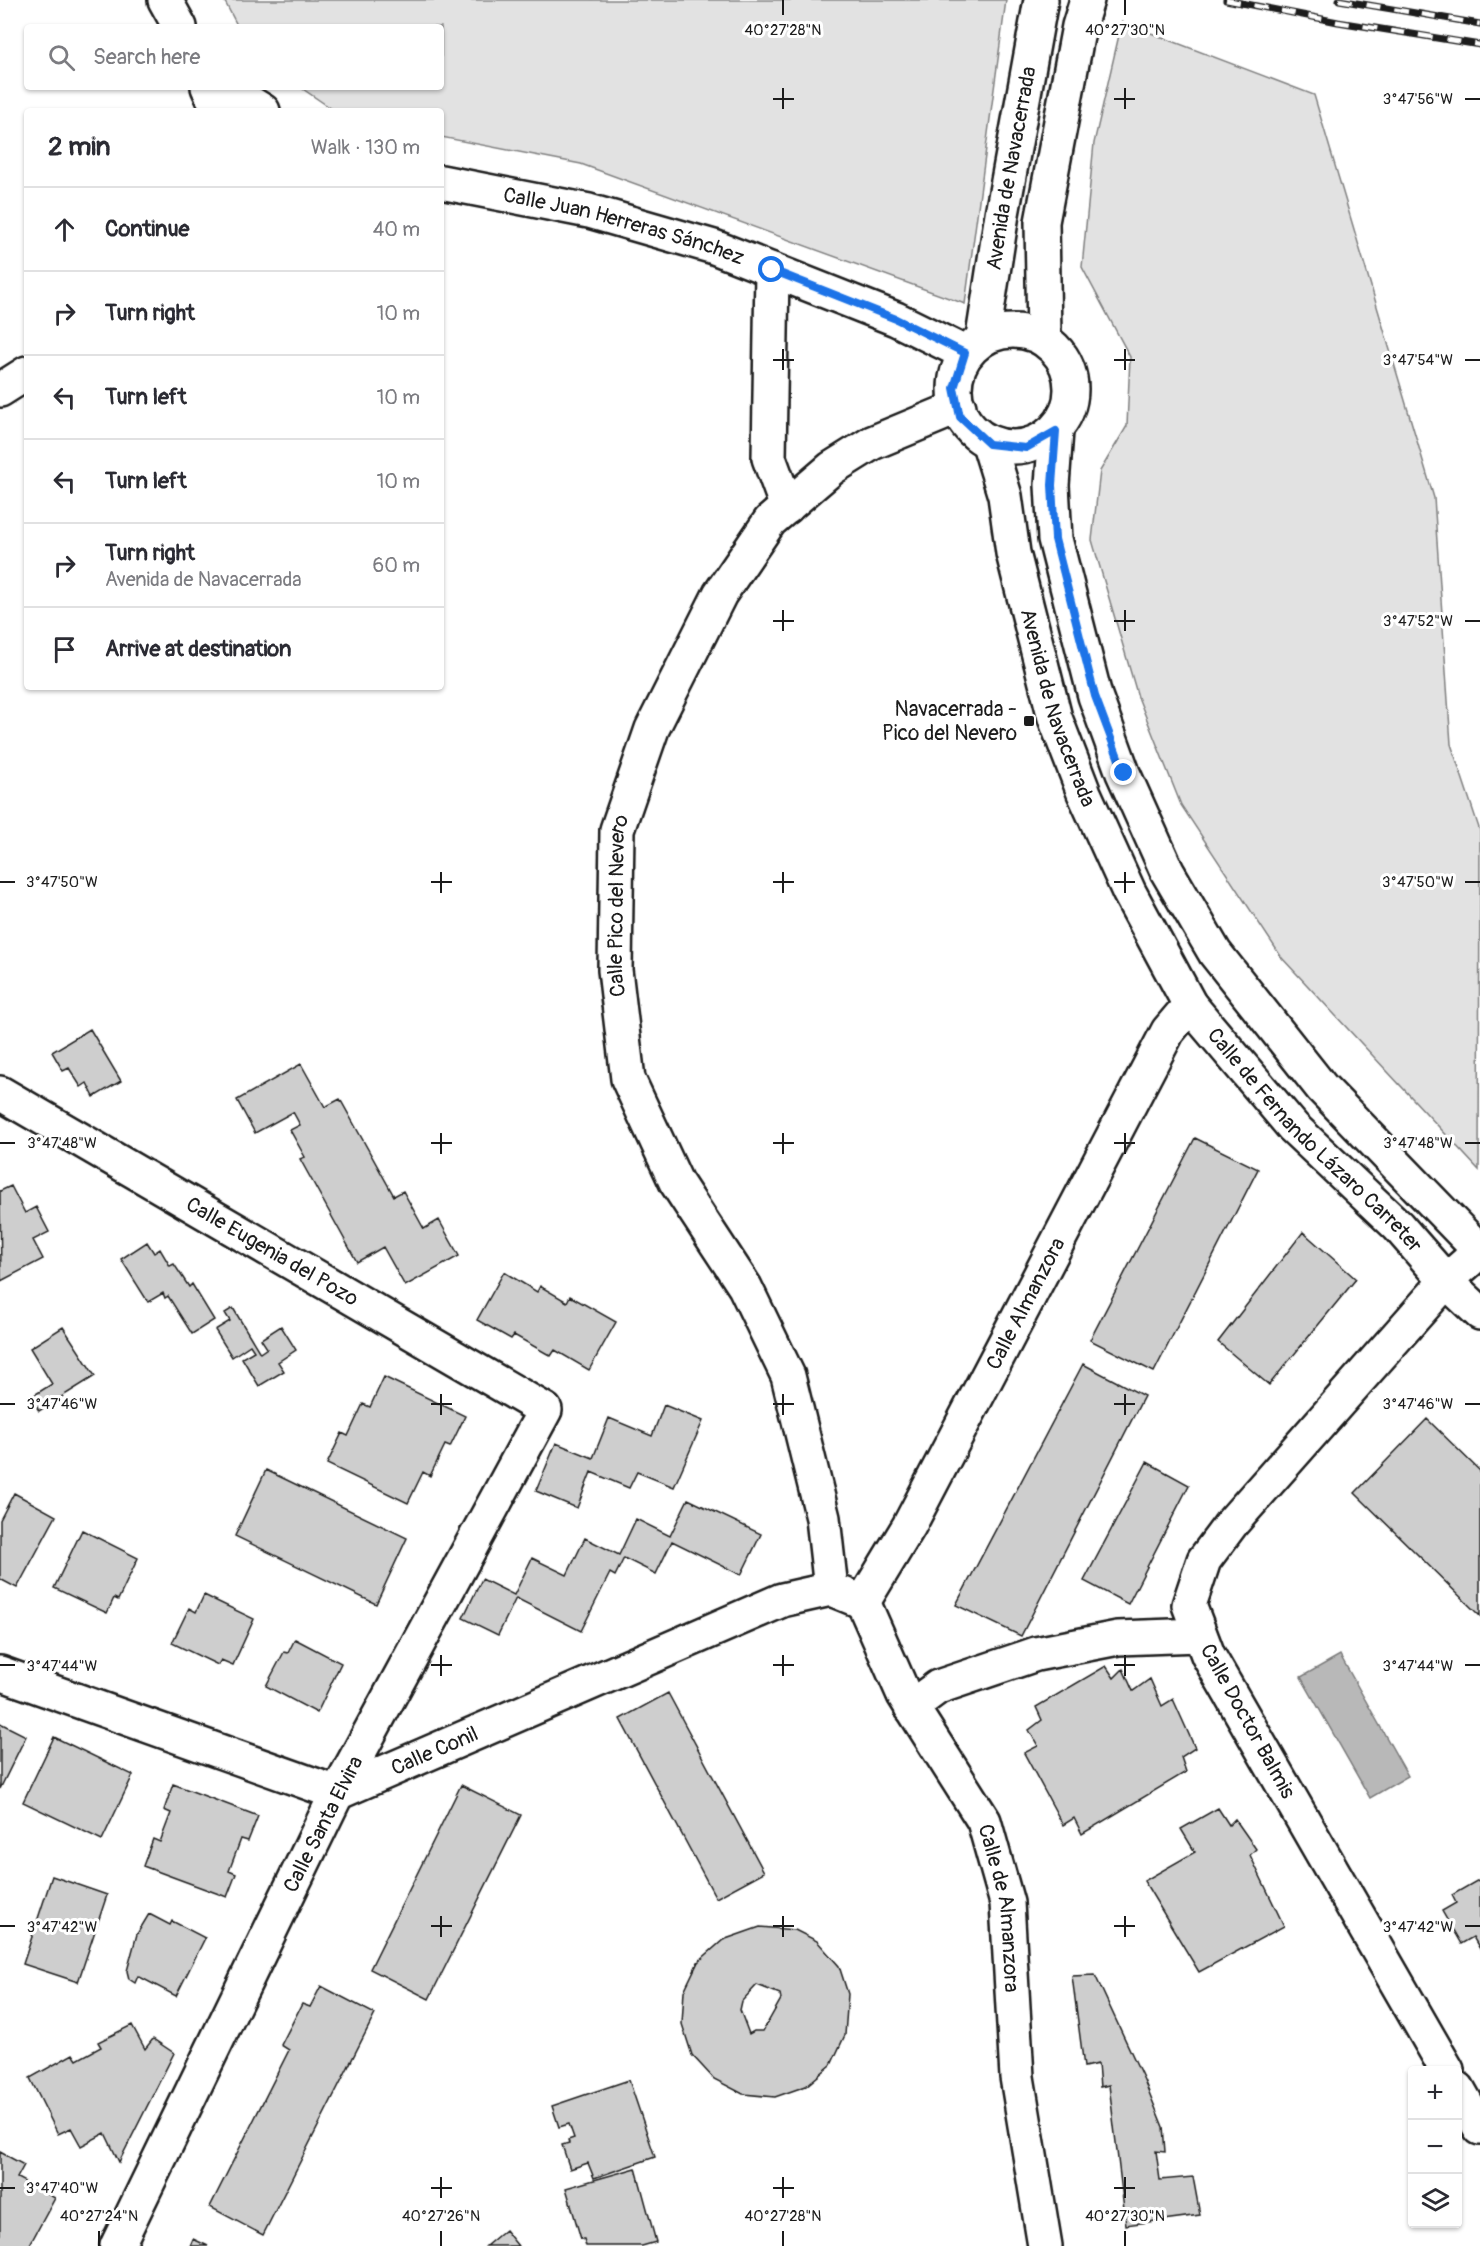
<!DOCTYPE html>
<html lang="en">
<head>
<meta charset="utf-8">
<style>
	:root { --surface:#fff; --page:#f7f7f7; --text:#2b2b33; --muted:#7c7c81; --line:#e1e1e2 }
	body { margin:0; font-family:Pangolin,sans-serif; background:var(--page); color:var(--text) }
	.controls { position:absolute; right:18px; bottom:18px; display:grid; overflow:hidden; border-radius:6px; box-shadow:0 2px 4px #0004 }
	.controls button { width:54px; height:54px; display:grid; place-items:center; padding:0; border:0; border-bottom:2px solid var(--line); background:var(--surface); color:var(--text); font:30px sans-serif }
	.stop { position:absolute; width:18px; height:18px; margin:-14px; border:4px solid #1a73e8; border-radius:50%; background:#fff }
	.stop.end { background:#1a73e8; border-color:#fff; box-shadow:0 2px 6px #0008 }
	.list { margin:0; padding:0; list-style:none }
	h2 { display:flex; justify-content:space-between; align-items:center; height:78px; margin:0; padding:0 24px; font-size:26px }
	h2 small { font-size:20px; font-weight:400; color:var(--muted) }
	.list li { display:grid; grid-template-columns:39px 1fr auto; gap:18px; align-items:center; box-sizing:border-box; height:84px; padding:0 24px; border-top:2px solid var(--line) }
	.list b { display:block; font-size:22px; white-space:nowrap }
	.list p { margin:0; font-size:20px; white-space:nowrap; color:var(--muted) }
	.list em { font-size:20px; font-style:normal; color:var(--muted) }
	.icon { flex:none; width:33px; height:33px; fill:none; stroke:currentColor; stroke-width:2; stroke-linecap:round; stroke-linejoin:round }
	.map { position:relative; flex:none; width:1480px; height:2246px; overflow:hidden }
	.search { position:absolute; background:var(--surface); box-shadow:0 2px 4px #0004; left:24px; top:24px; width:420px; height:66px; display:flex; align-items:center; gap:15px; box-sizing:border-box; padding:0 21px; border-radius:6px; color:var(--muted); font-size:22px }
	.panel { position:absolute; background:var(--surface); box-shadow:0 2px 4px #0004; left:24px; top:108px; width:420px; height:582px; border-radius:6px }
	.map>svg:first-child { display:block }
</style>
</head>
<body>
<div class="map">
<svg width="1480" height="2246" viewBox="0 0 1480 2246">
	<rect width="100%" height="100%" fill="#fff"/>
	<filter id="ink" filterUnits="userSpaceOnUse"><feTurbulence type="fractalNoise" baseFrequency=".0167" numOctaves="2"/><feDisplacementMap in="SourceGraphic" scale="12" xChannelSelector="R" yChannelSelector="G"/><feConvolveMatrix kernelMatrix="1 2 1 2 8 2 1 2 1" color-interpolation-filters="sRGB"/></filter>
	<g filter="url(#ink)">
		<path fill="#e2e2e2" stroke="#7f7f7f" stroke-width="1.5" d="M224 0H1006L965 304 581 164 441 137V111H335L300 87H441V27H238Z
			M1122 22 1314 95 1434 498 1451 744 1480 831 1479 1170 1282 958 1181 805 1138 697 1092 540 1100 471 1127 426 1130 357 1082 267 1094 143Z"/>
		<path fill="#b8b8b8" stroke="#7a7a7a" stroke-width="1.5" d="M1340 1655 1408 1776 1370 1798 1301 1677Z"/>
		<path fill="#cecece" stroke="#1c1c1c" stroke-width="1.5" fill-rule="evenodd" d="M90 1029 121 1081 94 1097 87 1083 81 1087 69 1068 63 1071 52 1052Z
			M301 1064 325 1107 340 1099 394 1196 403 1191 424 1229 439 1220 459 1256 405 1286 383 1247 357 1262 300 1159 305 1157 290 1130 300 1125 293 1112 255 1133 237 1100Z
			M1195 1138 1258 1169 1154 1372 1090 1340Z
			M11 1186 25 1213 36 1207 49 1232 33 1240 43 1259 1 1281 0 1191Z
			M1303 1232 1356 1279 1269 1385 1218 1342Z
			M147 1242 154 1253 160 1249 170 1266 174 1264 189 1287 192 1284 214 1320 192 1334 168 1296 165 1298 163 1293 148 1302 121 1259Z
			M504 1272 537 1292 540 1286 567 1302 570 1296 616 1322 589 1370 555 1350 551 1356 514 1335 511 1339 477 1320Z
			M233 1308 260 1353 267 1348 261 1339 281 1326 296 1350 278 1362 284 1371 259 1386 242 1358 254 1351 250 1345 232 1357 215 1330 230 1321 225 1313Z
			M63 1327 95 1376 39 1411 31 1397 52 1384 30 1348Z
			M1083 1364 1144 1396 1021 1636 956 1605Z
			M384 1377 465 1416 450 1447 445 1445 430 1476 423 1472 408 1503 327 1464 342 1433 348 1436 363 1404 370 1407Z
			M664 1405 703 1421 674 1487 637 1472 629 1488 591 1472 577 1508 536 1491 556 1443 593 1458 609 1418 652 1436Z
			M1427 1419 1480 1471V1616L1355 1493Z
			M1147 1462 1189 1485 1128 1604 1084 1581Z
			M266 1470 407 1538 376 1604 235 1536Z
			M14 1493 56 1516 17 1588 0 1579V1520Z
			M688 1499 761 1534 741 1575 672 1541 656 1574 624 1558 615 1576 610 1573 581 1631 516 1598 498 1635 463 1618 482 1579 514 1595 532 1558 567 1575 585 1538 619 1555 636 1519 670 1536Z
			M82 1530 138 1558 118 1600 114 1598 107 1613 54 1588Z
			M204 1595 254 1619 233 1665 221 1660 218 1665 172 1643 189 1608 196 1612Z
			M295 1639 341 1663 317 1713 266 1686 284 1652 288 1653Z
			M1106 1666 1114 1678 1123 1669 1133 1691 1150 1679 1162 1706 1173 1699 1195 1748 1181 1757 1186 1772 1082 1834 1074 1818 1063 1825 1024 1753 1038 1746 1029 1730 1042 1720 1036 1707Z
			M668 1693 764 1872 716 1898 620 1719Z
			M0 1723 26 1736 0 1789Z
			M54 1737 133 1775 102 1840 23 1802Z
			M173 1784 258 1816 248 1841 241 1839 229 1871 236 1874 227 1897 143 1866 153 1839 160 1842 171 1813 164 1810Z
			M461 1785 521 1815 429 1999 370 1969Z
			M1218 1808 1229 1825 1235 1819 1256 1849 1250 1855 1284 1926 1199 1972 1144 1881 1195 1852 1181 1829Z
			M52 1876 107 1895 78 1982 23 1964Z
			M1480 1879V1949L1473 1937 1461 1944 1442 1911 1456 1903 1452 1895Z
			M149 1914 170 1925 172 1921 205 1938 176 1996 138 1976 135 1983 129 1979 127 1971 137 1934Z
			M760 1927 795 1930 817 1941 839 1966 848 1994 845 2035 831 2065 806 2086 775 2097 743 2094 714 2079 692 2055 682 2024 684 1991 698 1962 723 1940ZM757 1985 780 1994 781 1999 763 2031H754L749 2034 740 2010 742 2001Z
			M1095 1975 1144 2080 1163 2127 1165 2152 1156 2151 1160 2180 1193 2177 1200 2215 1126 2225 1109 2085 1100 2087 1098 2064 1084 2067 1072 1976Z
			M321 1986 375 2014 263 2235 210 2207 289 2050 281 2045 302 2004 310 2007Z
			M132 2025 145 2049 153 2039 174 2053 119 2162 105 2133 81 2146 71 2128 58 2134 30 2078 73 2054 77 2060 101 2047 98 2042Z
			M629 2080 655 2157 594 2178 588 2163 570 2169 562 2145 569 2143 568 2140 574 2138 569 2124 559 2127 552 2106Z
			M0 2152 24 2165 17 2178 55 2198 29 2246H0Z
			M636 2168 656 2242 642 2246H586L584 2239H581L566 2188Z
			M505 2230 518 2246H486Z
			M193 2239 208 2246H190Z"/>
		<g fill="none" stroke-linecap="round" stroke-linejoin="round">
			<defs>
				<g id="minor">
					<path d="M165 0 180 27"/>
					<path d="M208 87 219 111"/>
					<path d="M232 87 247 101 263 111"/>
					<path id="s1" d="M441 182 589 211 714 247 896 319 965 353"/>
					<path d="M772 270 769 458 787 507"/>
					<circle cx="1013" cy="389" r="58"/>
					<path id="s2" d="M983 337 1002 214 1041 0"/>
					<path d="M1044 337 1042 222 1079 26 1087 0"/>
					<path d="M0 390 27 373"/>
					<path d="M1056 431 1052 485 1055 539 1095 696 1123 773 1167 871 1215 953 1322 1088 1480 1251"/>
					<path id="s3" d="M989 444 1005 496 1013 553 1055 718 1084 793 1129 892 1190 1005 1293 1127 1398 1226 1446 1281 1480 1313"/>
					<path id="s4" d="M0 1093 545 1410 337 1793 117 2246"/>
					<path id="s5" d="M831 1589 823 1518 788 1376 745 1287 676 1182 628 1079 615 970 617 830 652 729 720 594 770 521 832 468 872 443 959 407"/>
					<path id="s6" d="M863 1602 909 1526 1168 1031 1190 1005"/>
					<path id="s7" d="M863 1602 904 1695 984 1821 1007 1903 1017 2077 1045 2246"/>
					<path id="s8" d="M0 1673 337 1793 782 1600 831 1589 863 1602"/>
					<path d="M911 1707 938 1687 1036 1654 1118 1638 1200 1635"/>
					<path d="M1447 2070 1208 1655 1189 1605 1204 1560 1231 1524 1446 1281 1480 1251"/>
					<path d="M1458 2089 1480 2128"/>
				</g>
			</defs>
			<use href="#minor" stroke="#1c1c1c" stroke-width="38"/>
			<use href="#minor" stroke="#fff" stroke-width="33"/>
			<defs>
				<path id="rail" d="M1226 0 1338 22 1480 45
					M1339 0 1480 24"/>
			</defs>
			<use href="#rail" stroke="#1c1c1c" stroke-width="7"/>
			<use href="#rail" stroke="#fff" stroke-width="4.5" stroke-dasharray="14" stroke-linecap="butt"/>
		</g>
	</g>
	<g fill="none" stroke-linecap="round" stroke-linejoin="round" filter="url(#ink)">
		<path stroke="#1a73e8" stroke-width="8" d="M772 270 896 319 965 353 954 388 960 417 989 444 1026 448 1056 431 1052 485 1055 539 1095 696 1124 773"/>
	</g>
	<path fill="none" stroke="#1c1c1c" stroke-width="2" d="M783 0V15M1125 0V15M783 88V109M1125 88V109M773 99H794M1114 99H1135M1465 99H1480M783 349V370M1125 349V370M773 360H794M1114 360H1135M1465 360H1480M783 610V631M1125 610V631M773 621H794M1114 621H1135M1465 621H1480M441 872V893M783 872V893M1125 872V893M0 882H15M431 882H452M773 882H794M1114 882H1135M1465 882H1480M441 1133V1154M783 1133V1154M1125 1133V1154M0 1143H15M431 1143H452M773 1143H794M1114 1143H1135M1465 1143H1480M441 1394V1415M783 1394V1415M1125 1394V1415M0 1404H15M431 1404H452M773 1404H794M1114 1404H1135M1465 1404H1480M441 1655V1676M783 1655V1676M1125 1655V1676M0 1665H15M431 1665H452M773 1665H794M1114 1665H1135M1465 1665H1480M441 1916V1937M783 1916V1937M1125 1916V1937M0 1926H15M431 1926H452M773 1926H794M1114 1926H1135M1465 1926H1480M441 2177V2198M783 2177V2198M1125 2177V2198M0 2188H15M431 2188H452M773 2188H794M1114 2188H1135M99 2231V2246M441 2231V2246M783 2231V2246M1125 2231V2246"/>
	<rect fill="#1c1c1c" stroke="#fff" stroke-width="2" x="1023" y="715" width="12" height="12" rx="3"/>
	<g text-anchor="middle" stroke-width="6" stroke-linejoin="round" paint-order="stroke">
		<g font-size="21" fill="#1c1c1c" stroke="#fff">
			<text dy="7" stroke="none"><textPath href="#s2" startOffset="171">Avenida de Navacerrada</textPath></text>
			<text dy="7" stroke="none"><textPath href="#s1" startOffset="188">Calle Juan Herreras Sánchez</textPath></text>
			<text dy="7" stroke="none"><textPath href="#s3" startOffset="273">Avenida de Navacerrada</textPath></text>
			<text dy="7" stroke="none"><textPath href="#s5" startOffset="730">Calle Pico del Nevero</textPath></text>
			<text dy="7" stroke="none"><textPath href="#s3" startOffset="784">Calle de Fernando Lázaro Carreter</textPath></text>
			<text dy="7" stroke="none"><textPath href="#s4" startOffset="315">Calle Eugenia del Pozo</textPath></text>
			<text dy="7" stroke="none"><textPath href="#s6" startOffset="340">Calle Almanzora</textPath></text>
			<text transform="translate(1248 1721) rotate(61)" y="7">Calle Doctor Balmis</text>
			<text dy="7" stroke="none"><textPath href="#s8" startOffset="464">Calle Conil</textPath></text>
			<text transform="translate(323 1824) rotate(-63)" y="7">Calle Santa Elvira</text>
			<text dy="7" stroke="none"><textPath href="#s7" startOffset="340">Calle de Almanzora</textPath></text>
		</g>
		<g font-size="21" fill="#1c1c1c" stroke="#fff" text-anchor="end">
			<text x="1017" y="716">Navacerrada -<tspan x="1017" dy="24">Pico del Nevero</tspan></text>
		</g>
	</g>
	<g font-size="15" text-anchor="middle" fill="#1c1c1c" stroke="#fff" stroke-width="6" stroke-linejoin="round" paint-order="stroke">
		<text x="783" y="35">40°27'28"N</text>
		<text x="1125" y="35">40°27'30"N</text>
		<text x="1418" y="104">3°47'56"W</text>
		<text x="1418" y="365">3°47'54"W</text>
		<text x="1418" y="626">3°47'52"W</text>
		<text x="1418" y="887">3°47'50"W</text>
		<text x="62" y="887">3°47'50"W</text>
		<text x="1418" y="1148">3°47'48"W</text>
		<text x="62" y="1148">3°47'48"W</text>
		<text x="1418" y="1409">3°47'46"W</text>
		<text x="62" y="1409">3°47'46"W</text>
		<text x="62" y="1671">3°47'44"W</text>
		<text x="1418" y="1671">3°47'44"W</text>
		<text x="62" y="1932">3°47'42"W</text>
		<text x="1418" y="1932">3°47'42"W</text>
		<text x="62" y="2193">3°47'40"W</text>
		<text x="99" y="2221">40°27'24"N</text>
		<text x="441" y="2221">40°27'26"N</text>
		<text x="783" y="2221">40°27'28"N</text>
		<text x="1125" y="2221">40°27'30"N</text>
	</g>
</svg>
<div class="controls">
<button>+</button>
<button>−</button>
<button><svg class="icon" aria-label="layers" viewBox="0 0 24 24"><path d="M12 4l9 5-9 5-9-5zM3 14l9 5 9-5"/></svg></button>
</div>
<div class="stop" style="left:772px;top:270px"></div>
<div class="stop end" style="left:1124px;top:773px"></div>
<div class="search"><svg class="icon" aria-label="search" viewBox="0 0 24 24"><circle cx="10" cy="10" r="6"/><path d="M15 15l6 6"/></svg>Search here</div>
<section class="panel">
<h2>2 min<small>Walk · 130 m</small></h2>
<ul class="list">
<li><svg class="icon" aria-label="ahead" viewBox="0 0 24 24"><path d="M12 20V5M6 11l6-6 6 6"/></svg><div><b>Continue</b></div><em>40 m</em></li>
<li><svg class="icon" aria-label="right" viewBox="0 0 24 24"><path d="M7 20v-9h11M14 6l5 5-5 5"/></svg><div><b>Turn right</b></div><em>10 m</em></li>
<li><svg class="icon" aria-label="left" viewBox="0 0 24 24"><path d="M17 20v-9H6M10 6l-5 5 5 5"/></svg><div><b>Turn left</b></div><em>10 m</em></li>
<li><svg class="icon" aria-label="left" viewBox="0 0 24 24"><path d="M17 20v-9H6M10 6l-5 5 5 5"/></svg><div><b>Turn left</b></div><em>10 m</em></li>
<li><svg class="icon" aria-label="right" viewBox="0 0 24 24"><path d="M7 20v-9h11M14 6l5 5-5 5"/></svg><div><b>Turn right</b><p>Avenida de Navacerrada</p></div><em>60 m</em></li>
<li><svg class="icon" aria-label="arrive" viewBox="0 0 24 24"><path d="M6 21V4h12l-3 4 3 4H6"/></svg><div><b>Arrive at destination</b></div></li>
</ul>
</section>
</div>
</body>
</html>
